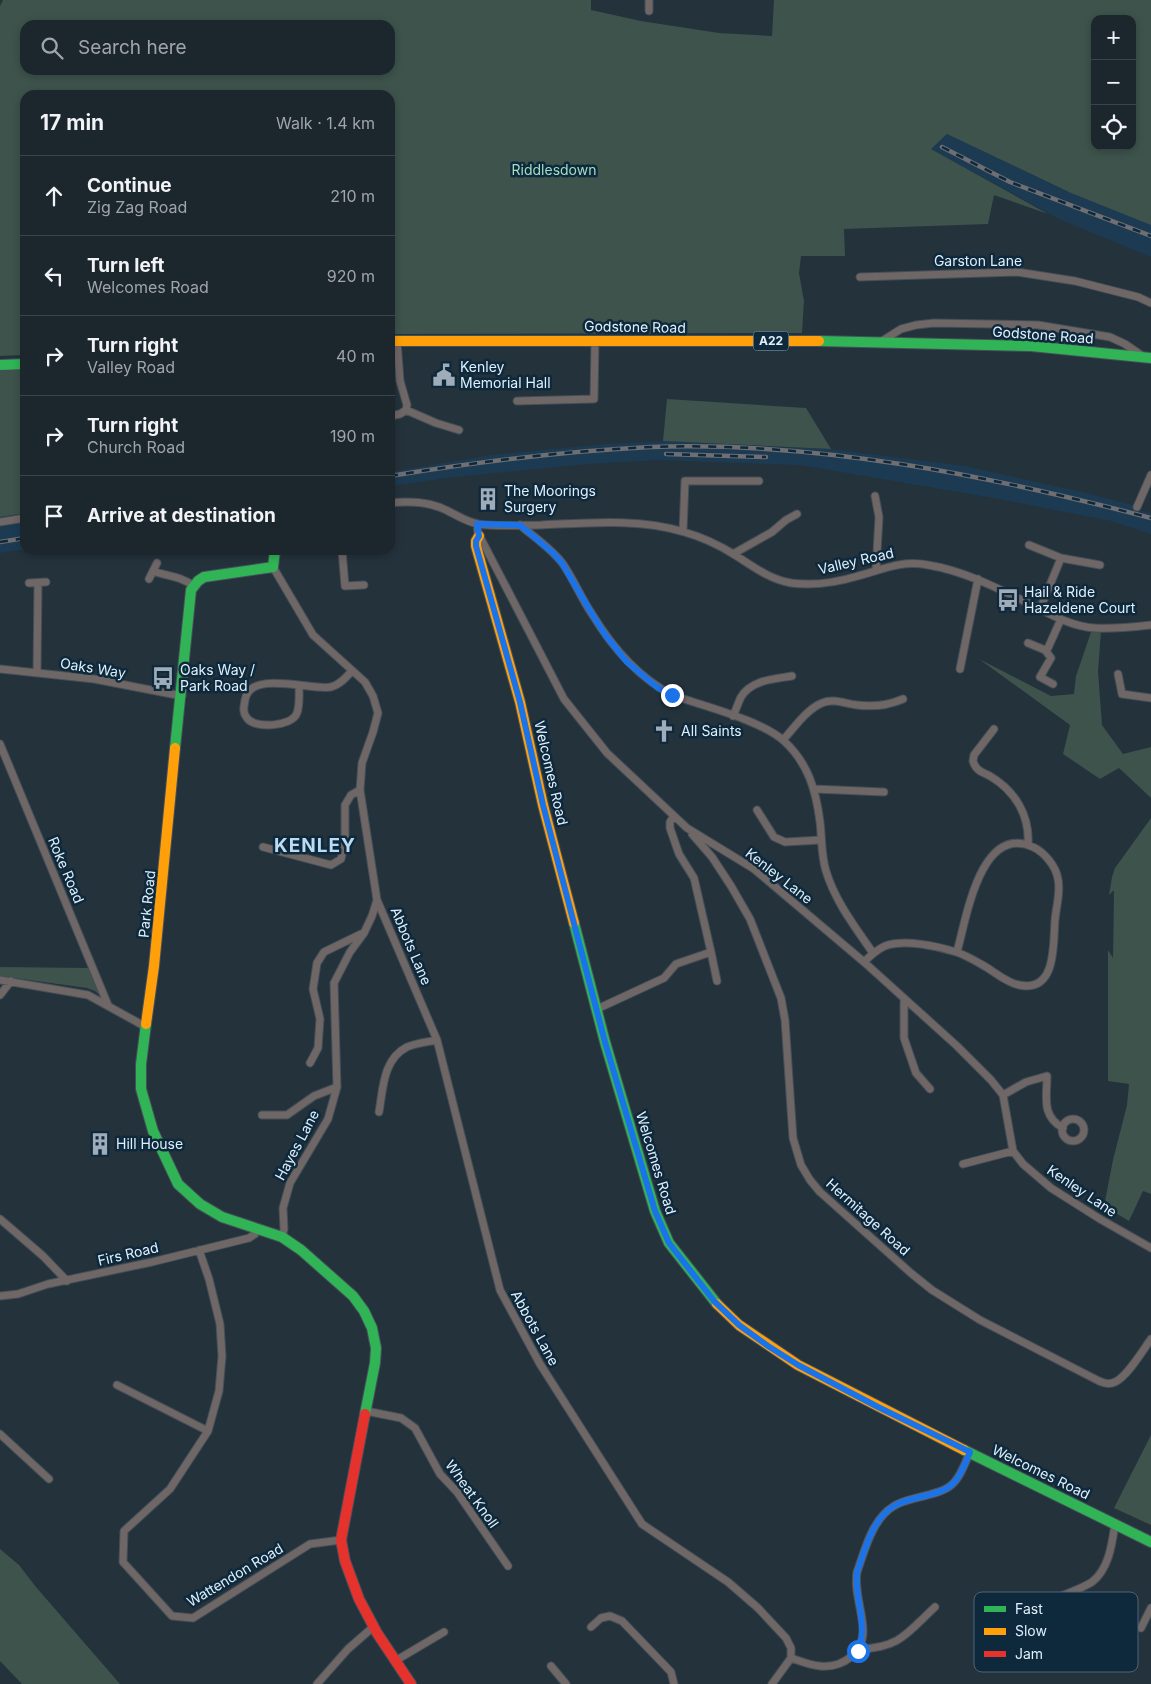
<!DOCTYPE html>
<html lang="en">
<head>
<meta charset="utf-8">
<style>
	:root { --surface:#1b262d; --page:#242e35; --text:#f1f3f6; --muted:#a0a5aa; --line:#394349 }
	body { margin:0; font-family:Inter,sans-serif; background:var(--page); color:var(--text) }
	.controls { position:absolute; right:15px; top:15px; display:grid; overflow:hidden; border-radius:10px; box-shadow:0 2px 8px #0003 }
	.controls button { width:45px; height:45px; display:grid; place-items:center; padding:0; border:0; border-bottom:1px solid var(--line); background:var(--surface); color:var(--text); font:25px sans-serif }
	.stop { position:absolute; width:15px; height:15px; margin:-11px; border:4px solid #1a73e8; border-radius:50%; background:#fff }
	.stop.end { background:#1a73e8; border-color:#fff; box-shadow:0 1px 5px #0008 }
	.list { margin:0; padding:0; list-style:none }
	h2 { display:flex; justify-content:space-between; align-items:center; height:65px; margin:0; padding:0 20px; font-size:21px }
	h2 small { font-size:16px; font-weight:400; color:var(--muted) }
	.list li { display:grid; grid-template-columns:32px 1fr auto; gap:15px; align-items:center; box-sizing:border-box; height:80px; padding:0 20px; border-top:1px solid var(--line) }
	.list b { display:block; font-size:19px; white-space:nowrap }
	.list p { margin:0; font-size:16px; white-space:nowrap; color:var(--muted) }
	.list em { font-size:16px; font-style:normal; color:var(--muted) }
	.icon { flex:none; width:28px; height:28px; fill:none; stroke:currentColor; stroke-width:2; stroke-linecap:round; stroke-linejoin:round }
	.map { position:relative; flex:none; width:1151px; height:1684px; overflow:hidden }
	.search { position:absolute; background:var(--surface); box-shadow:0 2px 8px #0003; left:20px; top:20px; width:375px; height:55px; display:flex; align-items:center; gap:12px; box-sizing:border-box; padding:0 18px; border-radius:15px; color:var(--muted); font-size:19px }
	.panel { position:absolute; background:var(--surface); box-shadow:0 2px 8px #0003; left:20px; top:90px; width:375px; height:465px; border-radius:15px }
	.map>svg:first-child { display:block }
</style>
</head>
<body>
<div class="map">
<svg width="1151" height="1684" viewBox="0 0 1151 1684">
	<rect width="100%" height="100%" fill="#24323c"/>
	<path fill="#1c3b52" d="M947 134 1071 193 1151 223V257L1059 219 931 149Z
		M663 441 831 449 964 466 1082 492 1136 506 1138 510 1151 513V534L1111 521 994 498 800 465 656 460 588 464 455 477 390 486V472L492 455 605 444Z
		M25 523V549L0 553V527Z"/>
	<path fill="#3d534b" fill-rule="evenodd" d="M3 0H591V10L641 21 719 33 772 36 774 0H1151V225L1071 193 947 134 931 149 1048 214 994 195 988 224 844 229 845 256H801L799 273 804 301 802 333 390 334V323L394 318 390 317V95H25V355L0 356V6ZM1095 19H1132V146H1095ZM25 25H390V70H25Z
		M25 367V513L0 517V368Z
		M667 399 806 408 831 449 663 441Z
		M1091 632H1101L1098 671 1102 725 1123 754 1151 747V798L1119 768 1100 779 1063 754 1070 725 979 659 1051 696 1074 694 1076 676Z
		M1151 818V1194L1143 1191 1129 1221 1104 1206 1113 1160 1127 1105 1129 1084 1108 1081V950L1113 958 1114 890 1109 895 1112 877 1115 868Z
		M0 967 90 968 104 999 95 991 87 988 0 976Z
		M1151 1435V1525L1114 1508Z
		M0 1549 19 1565 36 1587 120 1684H22L0 1661Z"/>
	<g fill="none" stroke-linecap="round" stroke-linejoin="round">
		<defs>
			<path id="street" d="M649 11V0
				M860 277 1017 272 1075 281 1138 297 1151 303
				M882 341 901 329 916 325 934 323 1038 325 1110 337 1125 344 1141 355
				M517 401 594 399 595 341
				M406 410 436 423 459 430
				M390 416 400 414 406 410 407 405 400 381 397 341
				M875 496 879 517 876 570
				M390 503C409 501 431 502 448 511 458 516 467 522 478 524 498 527 521 525 541 525 588 523 639 518 684 532 702 537 719 545 735 555 754 567 769 579 791 583 813 586 838 582 858 576 884 569 901 560 928 565 965 571 999 589 1032 605 1051 615 1073 627 1095 628 1113 629 1133 627 1151 625
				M1137 507 1151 475
				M0 522 25 518
				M477 524 478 533 564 699 607 753 687 828 754 869 864 962 957 1046 991 1080 1003 1095 1013 1151 1023 1164 1051 1188 1100 1219 1151 1248
				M520 525C534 537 552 549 563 564 574 580 581 598 592 614 612 647 638 677 672 695 703 706 761 720 784 741 808 763 816 790 820 822 822 838 821 855 826 871 835 901 855 927 873 953
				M683 531 685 481H759
				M1029 545 1061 558 1100 565
				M342 550 345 586 364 585
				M733 554 772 532 786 520 797 514
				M157 563 153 571C169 577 178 575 194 586
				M273 567 313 635 365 682 373 696 378 713 373 732 362 763 360 790 377 900 372 916 364 933 350 952 334 983 337 1087 328 1119 290 1183 283 1208 284 1229 282 1237
				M149 579 153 571
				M29 583 46 582
				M1040 609 1061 558
				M1028 643 1045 650 1048 648 1061 619
				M1045 650 1051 658 1040 677 1053 684
				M0 669 94 679 182 696
				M960 669 978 579
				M37 672 38 583
				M1118 674 1122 694 1151 698
				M299 686C299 694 300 705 297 713 292 727 254 729 247 718 242 712 244 707 245 700 250 669 311 691 331 687 340 685 346 677 352 671
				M733 716C736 710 738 703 741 697 751 680 774 679 792 676
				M994 729 974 755 973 761C976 771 982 772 990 776 1015 791 1030 815 1028 845
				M783 740C794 728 807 709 822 703 833 698 846 704 857 705 872 707 889 705 903 699
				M0 744 108 1005
				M815 789 884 792
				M757 810 774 837 785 842 821 840
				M692 834 712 857 731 886 750 919 781 998 785 1020 793 1138 801 1165 810 1180 820 1192 912 1274 932 1290 980 1320 1099 1381C1104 1383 1109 1385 1115 1382 1127 1377 1143 1350 1151 1339
				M263 847 331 865 341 859 345 842V805L351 795 360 790
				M377 900 437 1040 500 1290 540 1364 642 1524 728 1582 758 1608 786 1638 791 1648V1658L772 1684
				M711 952 717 981
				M864 962C870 956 876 950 885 946 904 939 937 946 956 952 966 955 977 962 986 967 996 973 1007 983 1019 985 1057 993 1053 944 1055 920 1056 907 1061 892 1058 879 1056 866 1044 852 1033 847 980 823 966 920 957 952
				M0 980 88 995 146 1027
				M0 995 11 981
				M904 998V1038L916 1073 930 1089
				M597 1009 664 978 676 964 711 952 694 878 679 854 670 828V822L674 816
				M310 1063 318 1048 320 1019 313 989 317 963 324 952 361 934
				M1003 1095 1026 1082 1047 1076C1047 1097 1041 1116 1063 1128
				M379 1112C383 1089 383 1059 407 1047 416 1043 428 1042 437 1040
				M262 1115H287L314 1096 337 1087
				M1062 1130a11 11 0 1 1 22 0a11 11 0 1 1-22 0Z
				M963 1164 1013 1151
				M0 1219 43 1256 67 1281
				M199 1250 209 1279 220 1324 222 1356 219 1391 208 1431 170 1489 124 1531 123 1562 172 1616 193 1618 310 1544 341 1540
				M0 1296 18 1294 48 1284 152 1262 249 1238 255 1234 257 1229
				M117 1385 208 1431
				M366 1411 401 1418 415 1428 440 1474 457 1492 508 1566
				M0 1434 49 1479
				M1055 1599C1067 1593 1081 1589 1092 1582 1109 1569 1112 1544 1115 1524
				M591 1627 601 1618 610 1616 622 1621 671 1672 674 1684
				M1141 1628 1151 1608
				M859 1649C900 1648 907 1633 935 1607
				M791 1658C800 1661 810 1665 820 1666 843 1668 864 1653 863 1629 862 1609 854 1591 857 1572 865 1550 872 1519 894 1506 900 1502 908 1500 916 1498 953 1489 955 1488 970 1452
				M395 1661 444 1632
				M551 1666 566 1684
				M317 1684 348 1649 372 1628"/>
			<path id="fast" d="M819 341 1031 346 1151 358
				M0 365 25 364
				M175 748 191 590 198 581 204 577 273 567 275 550
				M574 923 605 1042 655 1211 669 1243 717 1304
				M146 1024 141 1064V1089L153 1131 178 1184 200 1204 222 1217 282 1237 301 1250 353 1296 364 1311 372 1328 376 1348 375 1363 365 1414
				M964 1450 1151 1542"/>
			<path id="slow" d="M390 341H819
				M479 536 476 541V546L520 702 543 805 574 923
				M146 1024 154 966 175 748
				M717 1304 739 1325 798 1365 964 1450"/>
			<path id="jam" d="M365 1414 341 1540 345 1561 359 1599 377 1633 411 1684"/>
		</defs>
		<use href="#street" stroke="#444f59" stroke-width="9"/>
		<use href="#fast" stroke="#444f59" stroke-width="12"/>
		<use href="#slow" stroke="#444f59" stroke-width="12"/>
		<use href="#jam" stroke="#444f59" stroke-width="12"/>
		<use href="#street" stroke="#6f6666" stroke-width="7"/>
		<use href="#fast" stroke="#30b455" stroke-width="10"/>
		<use href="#slow" stroke="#ff9f0a" stroke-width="10"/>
		<use href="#jam" stroke="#e5322d" stroke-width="10"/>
		<defs>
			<path id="rail" d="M942 147 1010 182 1151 236
				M666 454 766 457
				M390 476C477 462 563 451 651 447 818 441 991 476 1151 518
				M0 542 25 538"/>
		</defs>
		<use href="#rail" stroke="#6f6e72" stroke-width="4.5"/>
		<use href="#rail" stroke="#0e293c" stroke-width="2.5" stroke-dasharray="8" stroke-linecap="butt"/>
	</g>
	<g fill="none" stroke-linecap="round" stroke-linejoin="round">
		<path stroke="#1a73e8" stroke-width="6" d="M672 695 658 688 627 662 606 636 592 614 562 563 553 553 520 525 477 524 479 536 476 541V546L520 702 543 805 605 1042 655 1211 669 1243 714 1301 739 1325 768 1346 798 1365 878 1407 970 1452C955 1488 953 1489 916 1498 908 1500 901 1502 894 1506 872 1519 865 1550 857 1572 854 1599 869 1625 858 1651"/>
	</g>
	<defs>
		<symbol id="civic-bare" viewBox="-9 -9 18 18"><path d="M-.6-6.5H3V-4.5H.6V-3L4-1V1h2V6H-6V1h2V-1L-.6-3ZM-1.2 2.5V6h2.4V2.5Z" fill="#9eadb9" stroke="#0e293c" stroke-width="2.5" paint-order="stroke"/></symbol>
		<symbol id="building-bare" viewBox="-9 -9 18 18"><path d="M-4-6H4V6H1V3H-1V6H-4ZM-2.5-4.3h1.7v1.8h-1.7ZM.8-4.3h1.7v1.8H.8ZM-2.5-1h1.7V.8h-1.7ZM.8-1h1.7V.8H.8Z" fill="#9eadb9" stroke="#0e293c" stroke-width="2.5" paint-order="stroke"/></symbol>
		<symbol id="bus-bare" viewBox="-9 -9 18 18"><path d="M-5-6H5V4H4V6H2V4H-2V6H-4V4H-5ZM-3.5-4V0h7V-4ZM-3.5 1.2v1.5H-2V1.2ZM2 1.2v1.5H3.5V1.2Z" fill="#9eadb9" stroke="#0e293c" stroke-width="2.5" paint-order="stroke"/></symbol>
		<symbol id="church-bare" viewBox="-9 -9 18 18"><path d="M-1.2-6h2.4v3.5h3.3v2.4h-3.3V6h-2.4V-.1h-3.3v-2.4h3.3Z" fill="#9eadb9" stroke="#0e293c" stroke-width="2.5" paint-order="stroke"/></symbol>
	</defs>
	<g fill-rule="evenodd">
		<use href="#civic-bare" x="428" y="359" width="32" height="32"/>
		<use href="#building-bare" x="472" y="483" width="32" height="32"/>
		<use href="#bus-bare" x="992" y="584" width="32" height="32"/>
		<use href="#bus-bare" x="147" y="662" width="32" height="32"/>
		<use href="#church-bare" x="648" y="715" width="32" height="32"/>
		<use href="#building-bare" x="84" y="1128" width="32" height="32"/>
	</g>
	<g text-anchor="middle" stroke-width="5" stroke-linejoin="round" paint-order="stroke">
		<rect fill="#0e293c" stroke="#a0b4c2" stroke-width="1" x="753.5" y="331.5" width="35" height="19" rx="4"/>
		<g font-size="12" font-weight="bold" fill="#dfeffc">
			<text x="771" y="345">A22</text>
		</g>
		<g font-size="14" fill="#a2dfc2" stroke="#0e293c">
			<text x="554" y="175">Riddlesdown</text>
		</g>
		<g font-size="14" fill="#dfeffc" stroke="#0e293c">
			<text x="978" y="266">Garston Lane</text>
			<text transform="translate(635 327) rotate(1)" y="5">Godstone Road</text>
			<text transform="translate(1043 335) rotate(4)" y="5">Godstone Road</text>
			<text transform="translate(856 561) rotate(-13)" y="5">Valley Road</text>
			<text transform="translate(93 668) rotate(9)" y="5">Oaks Way</text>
			<text transform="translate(551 773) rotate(77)" y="5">Welcomes Road</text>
			<text transform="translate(66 870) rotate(67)" y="5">Roke Road</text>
			<text transform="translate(779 876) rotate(38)" y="5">Kenley Lane</text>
			<text transform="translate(147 904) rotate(-84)" y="5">Park Road</text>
			<text transform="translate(411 946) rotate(67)" y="5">Abbots Lane</text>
			<text transform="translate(297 1145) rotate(-62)" y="5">Hayes Lane</text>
			<text transform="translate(656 1163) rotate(73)" y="5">Welcomes Road</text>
			<text transform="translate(1082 1191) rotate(34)" y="5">Kenley Lane</text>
			<text transform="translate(868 1217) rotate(42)" y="5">Hermitage Road</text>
			<text transform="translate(128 1254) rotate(-13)" y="5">Firs Road</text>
			<text transform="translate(535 1328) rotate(61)" y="5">Abbots Lane</text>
			<text transform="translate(1041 1472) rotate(26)" y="5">Welcomes Road</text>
			<text transform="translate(472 1494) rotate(54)" y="5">Wheat Knoll</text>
			<text transform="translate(235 1575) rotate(-31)" y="5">Wattendon Road</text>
		</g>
		<g font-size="14" fill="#dfeffc" stroke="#0e293c" text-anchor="start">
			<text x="460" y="372">Kenley<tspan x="460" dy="16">Memorial Hall</tspan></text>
			<text x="504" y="496">The Moorings<tspan x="504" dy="16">Surgery</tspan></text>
			<text x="1024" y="597">Hail &amp; Ride<tspan x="1024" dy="16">Hazeldene Court</tspan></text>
			<text x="180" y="675">Oaks Way /<tspan x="180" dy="16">Park Road</tspan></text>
			<text x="681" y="736">All Saints</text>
			<text x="116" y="1149">Hill House</text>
		</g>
		<g font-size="19" font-weight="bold" letter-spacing="1" fill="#bbdbf4" stroke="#0e293c">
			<text x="315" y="852">KENLEY</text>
		</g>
	</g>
	<rect x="974" y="1592" width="164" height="80" rx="8" fill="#0e293c" stroke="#4d6476" stroke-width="1"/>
	<rect x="984" y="1606" width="22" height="6" fill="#30b455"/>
	<rect x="984" y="1628" width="22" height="7" fill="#ff9f0a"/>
	<rect x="984" y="1651" width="22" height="6" fill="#e5322d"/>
	<g font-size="14" fill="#dfeffc">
		<text x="1015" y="1614">Fast</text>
		<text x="1015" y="1636">Slow</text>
		<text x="1015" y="1659">Jam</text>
	</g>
</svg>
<div class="controls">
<button>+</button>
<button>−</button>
<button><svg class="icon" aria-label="locate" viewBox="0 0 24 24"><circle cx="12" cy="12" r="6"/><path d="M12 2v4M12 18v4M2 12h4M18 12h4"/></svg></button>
</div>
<div class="stop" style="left:858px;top:1651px"></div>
<div class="stop end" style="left:672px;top:695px"></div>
<div class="search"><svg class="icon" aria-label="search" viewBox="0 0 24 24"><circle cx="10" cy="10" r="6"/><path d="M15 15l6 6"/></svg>Search here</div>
<section class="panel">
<h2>17 min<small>Walk · 1.4 km</small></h2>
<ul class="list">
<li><svg class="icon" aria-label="ahead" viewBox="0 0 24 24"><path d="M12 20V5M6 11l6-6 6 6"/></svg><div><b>Continue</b><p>Zig Zag Road</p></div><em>210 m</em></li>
<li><svg class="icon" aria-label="left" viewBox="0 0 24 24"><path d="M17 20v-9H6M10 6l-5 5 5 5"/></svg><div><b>Turn left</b><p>Welcomes Road</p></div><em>920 m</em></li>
<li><svg class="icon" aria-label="right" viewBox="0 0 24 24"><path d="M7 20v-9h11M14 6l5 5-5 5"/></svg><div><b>Turn right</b><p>Valley Road</p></div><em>40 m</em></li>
<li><svg class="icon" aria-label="right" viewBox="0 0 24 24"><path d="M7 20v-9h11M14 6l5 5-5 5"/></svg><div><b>Turn right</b><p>Church Road</p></div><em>190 m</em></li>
<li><svg class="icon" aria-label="arrive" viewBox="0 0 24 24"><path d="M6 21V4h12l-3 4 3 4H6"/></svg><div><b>Arrive at destination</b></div></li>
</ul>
</section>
</div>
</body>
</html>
